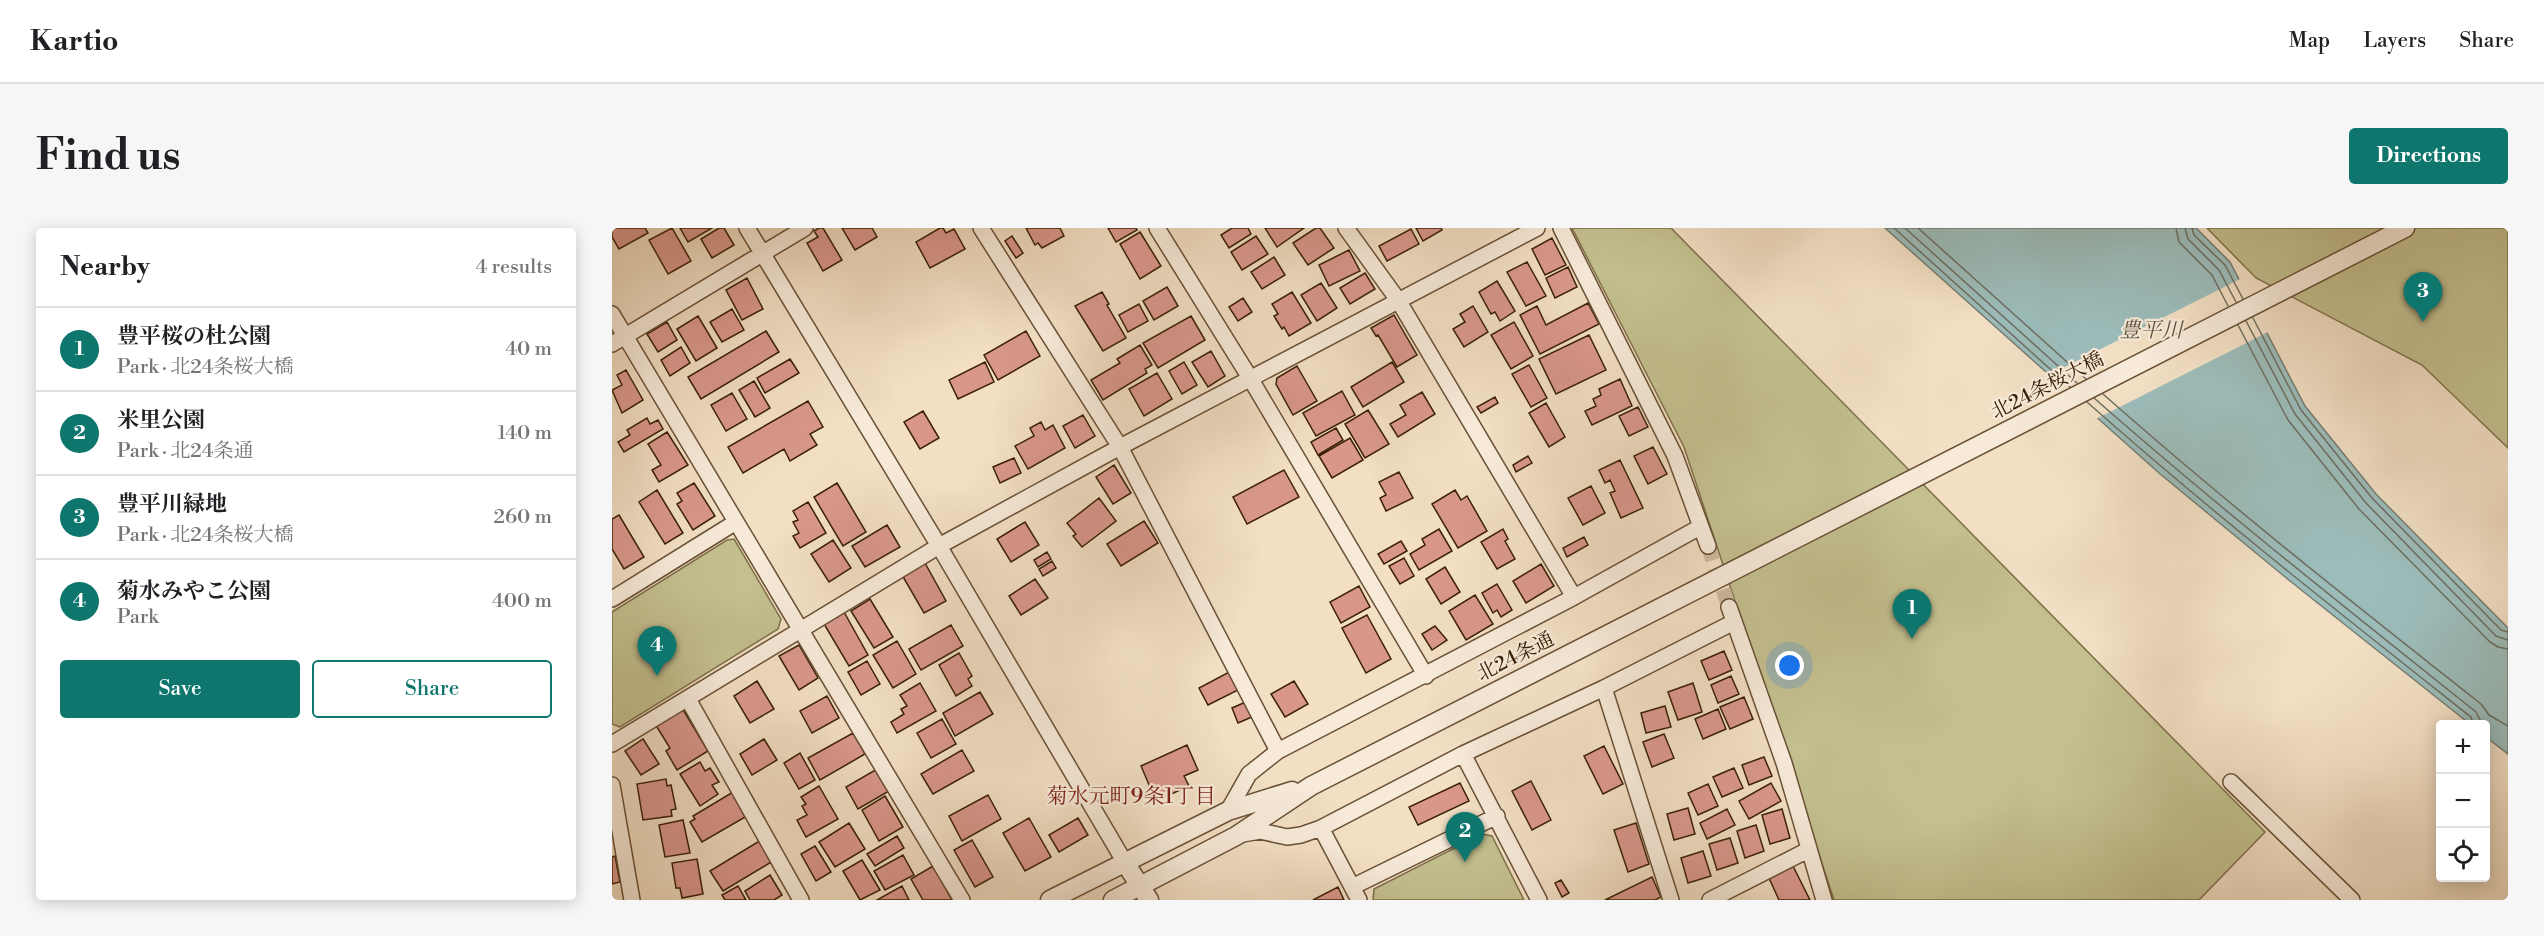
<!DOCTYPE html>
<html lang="en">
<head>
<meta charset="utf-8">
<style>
	:root { --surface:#fff; --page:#f6f6f6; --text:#202124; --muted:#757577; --line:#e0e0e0; --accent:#0f766e }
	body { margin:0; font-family:"Libre Bodoni","Noto Serif JP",serif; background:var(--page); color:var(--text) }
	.controls { position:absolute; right:18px; bottom:18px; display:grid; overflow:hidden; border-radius:6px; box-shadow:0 3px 15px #0003 }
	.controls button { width:54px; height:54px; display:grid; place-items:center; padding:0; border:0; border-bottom:2px solid var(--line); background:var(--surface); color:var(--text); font:30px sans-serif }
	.you { position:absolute; left:1178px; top:438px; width:21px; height:21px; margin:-15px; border:4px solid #fff; border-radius:50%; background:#1a73e8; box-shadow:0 0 0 9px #1a73e833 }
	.badge { display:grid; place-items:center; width:39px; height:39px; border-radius:50%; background:var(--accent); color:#fff; font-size:20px; font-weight:700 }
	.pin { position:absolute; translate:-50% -50px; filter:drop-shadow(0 2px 3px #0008) }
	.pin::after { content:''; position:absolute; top:32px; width:21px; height:18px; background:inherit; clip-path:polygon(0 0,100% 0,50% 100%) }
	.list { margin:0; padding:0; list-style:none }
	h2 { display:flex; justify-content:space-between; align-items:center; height:78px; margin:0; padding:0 24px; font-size:26px }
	h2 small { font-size:20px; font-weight:400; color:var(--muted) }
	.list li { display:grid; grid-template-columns:39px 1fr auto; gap:18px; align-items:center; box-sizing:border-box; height:84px; padding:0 24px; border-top:2px solid var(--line) }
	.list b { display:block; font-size:22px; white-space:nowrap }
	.list p { margin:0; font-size:20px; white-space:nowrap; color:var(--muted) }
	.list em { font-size:20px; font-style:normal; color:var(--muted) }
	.actions { display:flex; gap:12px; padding:18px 24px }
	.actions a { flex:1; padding:14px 0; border:2px solid var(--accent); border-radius:6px; text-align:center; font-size:21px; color:var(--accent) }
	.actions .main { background:var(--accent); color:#fff }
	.icon { flex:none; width:33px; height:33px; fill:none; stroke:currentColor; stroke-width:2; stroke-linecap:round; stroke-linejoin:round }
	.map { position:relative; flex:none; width:1896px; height:672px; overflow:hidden; border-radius:6px }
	header { display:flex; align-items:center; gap:36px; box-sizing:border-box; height:84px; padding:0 30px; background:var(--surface); border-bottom:2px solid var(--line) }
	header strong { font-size:28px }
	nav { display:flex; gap:33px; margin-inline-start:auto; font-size:21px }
	.intro { display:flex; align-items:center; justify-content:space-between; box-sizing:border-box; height:144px; padding:0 36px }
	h1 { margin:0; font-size:42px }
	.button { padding:15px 27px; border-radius:6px; background:var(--accent); color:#fff; font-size:21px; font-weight:700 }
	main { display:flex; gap:36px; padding:0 36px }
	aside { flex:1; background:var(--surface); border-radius:6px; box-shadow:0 3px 15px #0003 }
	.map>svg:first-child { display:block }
</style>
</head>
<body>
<header>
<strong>Kartio</strong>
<nav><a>Map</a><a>Layers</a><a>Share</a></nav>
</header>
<div class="intro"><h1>Find us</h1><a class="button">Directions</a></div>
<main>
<aside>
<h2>Nearby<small>4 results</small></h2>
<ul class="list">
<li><span class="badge">1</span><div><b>豊平桜の杜公園</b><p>Park · 北24条桜大橋</p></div><em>40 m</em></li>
<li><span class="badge">2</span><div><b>米里公園</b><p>Park · 北24条通</p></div><em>140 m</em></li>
<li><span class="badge">3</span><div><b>豊平川緑地</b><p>Park · 北24条桜大橋</p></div><em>260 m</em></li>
<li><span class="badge">4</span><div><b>菊水みやこ公園</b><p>Park</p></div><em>400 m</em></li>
</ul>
<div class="actions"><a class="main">Save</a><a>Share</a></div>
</aside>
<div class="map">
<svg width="1896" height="672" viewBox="0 0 1896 672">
	<rect width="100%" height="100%" fill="#f2dfc4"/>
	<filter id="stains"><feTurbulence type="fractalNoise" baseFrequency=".00333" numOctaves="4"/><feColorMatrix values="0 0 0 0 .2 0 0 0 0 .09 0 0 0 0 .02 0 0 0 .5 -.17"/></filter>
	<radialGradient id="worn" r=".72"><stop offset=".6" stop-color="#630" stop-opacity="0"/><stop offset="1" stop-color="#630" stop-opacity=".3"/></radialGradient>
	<path fill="#c3bf8f" stroke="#7f704a" stroke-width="1.5" d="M960 0H1059L1653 604 1587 672H1222L1072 219Z
		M1595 0H1896V220L1810 137 1644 50Z
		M122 311 169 391 166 401 8 499 0 496V384L115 312Z
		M870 606 880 608 912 672H761L762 661Z"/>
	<path fill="#9cbcba" stroke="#757e72" stroke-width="1.5" d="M1273 0H1584L1618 34 1693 178 1764 266 1896 400V526L1874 509V496H1858L1678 353 1547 245Z"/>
	<path fill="#f2dfc4" d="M1630 50 1658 103 1482 192 1433 149Z"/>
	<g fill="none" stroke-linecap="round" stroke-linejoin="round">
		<path stroke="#6c6e60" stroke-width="1.5" d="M1282 0 1458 159
			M1293 0 1465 155
			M1306 0 1474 151
			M1564 0 1567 14 1600 47 1616 78
			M1573 0 1576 11 1607 42 1624 74
			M1580 0 1582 7 1613 37 1631 71
			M1641 90 1689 182 1760 270 1889 402 1896 404
			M1634 93 1683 186 1754 275 1884 408 1896 412
			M1626 97 1676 192 1747 281 1878 414 1886 419 1896 421
			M1491 166C1613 274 1741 375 1869 476L1877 487 1896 498
			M1482 170C1606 279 1735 381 1864 484L1870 496
			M1475 174C1599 284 1729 386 1859 489L1861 496"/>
	</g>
	<path fill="#d9978c" stroke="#3b2005" stroke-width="1.5" d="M0 0H33L36 5 7 21 0 9Z
		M60 0 79 33 56 46 37 12Z
		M68 0H100L76 14Z
		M107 0H112L122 17 100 30 89 11Z
		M207 0H211L230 32 211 43 195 15 206 9 202 3Z
		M230 0H260L265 9 243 22Z
		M328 0H331L334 5 342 1 353 21 318 40 304 14Z
		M414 0H448L452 8 430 20 426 15 423 17Z
		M496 0H524L525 2 504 14Z
		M620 0H636L639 6 617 20 609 7Z
		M653 0H692L665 19Z
		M704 0H708L722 20 696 37 681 15Z
		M804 0H829L830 2 811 13Z
		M799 1 807 16 775 33 767 18Z
		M528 4 549 38 528 51 508 16Z
		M400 8 411 25 404 30 393 13Z
		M644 8 656 26 630 42 619 24Z
		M940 10 954 37 933 47 920 21Z
		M737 22 748 43 717 58 707 37Z
		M662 29 673 47 650 61 639 44Z
		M915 34 934 68 914 78 895 44Z
		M956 39 965 59 943 70 934 50Z
		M753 45 763 61 738 76 728 60Z
		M135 50 151 81 130 92 114 62Z
		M885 53 903 83 888 93 883 84 879 86 867 64Z
		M709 55 725 80 705 93 689 67Z
		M555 59 566 78 542 92 531 73Z
		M490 64 497 76 495 77 514 110 491 123 463 78Z
		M680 64 699 95 677 108 672 99 670 101 662 88 666 86 660 76Z
		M631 70 640 84 626 93 617 79Z
		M976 75 987 96 928 126 908 87 925 78 934 97Z
		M527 76 536 93 516 104 507 87Z
		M861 78 876 104 852 119 841 101 853 94 848 86Z
		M120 81 132 102 110 114 98 94Z
		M782 87 805 127 785 139 766 107 764 108 759 100Z
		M86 88 105 120 84 133 65 101Z
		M579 88 593 112 546 140 531 115Z
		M55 94 65 112 46 124 35 106Z
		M902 94 921 128 899 141 879 107Z
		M154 103 167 124 89 171 76 149Z
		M414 103 428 128 386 152 372 127Z
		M977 107 994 142 944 166 927 131Z
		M528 117 540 137 533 141 535 145 491 172 479 152 508 135 505 131Z
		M69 119 78 135 58 148 49 132Z
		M599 123 613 148 596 159 580 134Z
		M178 131 187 145 153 165 145 150Z
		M373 134 382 154 346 171 337 152Z
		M572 134 585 157 570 166 557 143Z
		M780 134 792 154 751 179 739 159Z
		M917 137 935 170 919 179 900 146Z
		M685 138 705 173 681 187 664 156 665 150Z
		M14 142 31 172 10 185 0 162 10 157 5 147Z
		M545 145 560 171 532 188 517 161Z
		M1008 151 1020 178 980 197 973 183 984 178 981 171 989 167 987 161Z
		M142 153 158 180 143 189 127 162Z
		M730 163 743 187 704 208 691 185Z
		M810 164 823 186 786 209 778 196 794 187 788 177Z
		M120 165 135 191 114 203 99 177Z
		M883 169 886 175 869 185 865 179Z
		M196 173 211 199 198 206 205 217 178 233 172 221 131 245 116 219Z
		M934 175 953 209 937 219 917 185Z
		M1026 179 1036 199 1017 208 1007 188Z
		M756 182 777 216 753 230 733 196Z
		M311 183 327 210 308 221 292 194Z
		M471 187 483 208 463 220 451 198Z
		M35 190 38 196 46 192 51 201 12 224 6 214 18 207 15 202Z
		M429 194 433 202 441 197 453 220 416 241 403 218 422 208 418 200Z
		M724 200 731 212 706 227 699 214Z
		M55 204 76 237 47 254 40 242 49 237 36 216Z
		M738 210 751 232 720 250 707 228Z
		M1041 219 1055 246 1036 256 1022 228Z
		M916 228 920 235 904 244 901 237Z
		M402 230 409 245 388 255 381 239Z
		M1008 232 1031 280 1009 290 998 265 1003 263 998 252 993 255 987 242Z
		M502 237 519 265 501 276 484 249Z
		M672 242 687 269 635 296 621 269Z
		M787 244 801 270 774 283 768 270 774 267 767 254Z
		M82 255 103 288 81 302 65 276 70 273 65 265Z
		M225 255 254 304 231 318 202 269Z
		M979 258 993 285 971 297 956 270Z
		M45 262 71 305 53 316 27 274Z
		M843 262 849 272 855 268 875 303 846 320 820 276Z
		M487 270 504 293 470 319 461 308 464 306 455 295Z
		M196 274 214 305 188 320 181 308 187 305 181 294 186 292 181 283Z
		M7 287 32 329 12 341 0 321V291Z
		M532 293 546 315 509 338 495 316Z
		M413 294 427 317 399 334 385 311Z
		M275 297 288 319 253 339 240 318Z
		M827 301 840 323 807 342 798 326 813 317 810 311Z
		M891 301 896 311 893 313 903 331 885 341 869 314Z
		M972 309 976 317 955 329 951 320Z
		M221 312 239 340 217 354 199 326Z
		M789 313 795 323 772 336 766 326Z
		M435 324 439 331 426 339 422 332Z
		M792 330 802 348 788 356 777 338Z
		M440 333 444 340 431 348 427 341Z
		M313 335 334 373 312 385 290 347Z
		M929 336 942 358 914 375 901 353Z
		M833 339 848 364 829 376 814 351Z
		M423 351 436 370 409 387 397 368Z
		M885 356 900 382 889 389 885 382 881 385 870 365Z
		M747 358 758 379 729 395 718 374Z
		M863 367 881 396 854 412 837 383Z
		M258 371 281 409 262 420 239 383Z
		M232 384 256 427 237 438 212 396Z
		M755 387 779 431 754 445 730 400Z
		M339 397 351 418 309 442 297 421Z
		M823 398 835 412 820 422 810 406Z
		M285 413 304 446 281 460 261 427Z
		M187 417 206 450 187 462 167 428Z
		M1112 423 1120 442 1097 452 1089 433Z
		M347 425 360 448 356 451 360 458 344 468 327 437Z
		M255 433 268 456 249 467 236 444Z
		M621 442 630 460 596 477 587 460Z
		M1119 448 1127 466 1106 475 1099 457Z
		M145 453 162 481 138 495 122 468Z
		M682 453 696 476 673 489 659 466Z
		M308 455 324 483 285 505 279 494 292 486 289 481 295 478 288 467Z
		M1081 455 1090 484 1066 492 1056 464Z
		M368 464 381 486 343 508 331 485Z
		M215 468 227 490 200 505 188 483Z
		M1132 469 1141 491 1118 501 1108 479Z
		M636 473 642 488 626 495 620 480Z
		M1053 478 1059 499 1034 505 1029 485Z
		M70 480 96 523 65 542 54 523 58 520 43 496Z
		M1106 481 1114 501 1091 511 1083 491Z
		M330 491 344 516 319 530 305 505Z
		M241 505 253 526 208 552 196 530Z
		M1052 506 1062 530 1040 539 1031 514Z
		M31 511 47 536 29 547 13 523Z
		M152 511 165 532 140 547 128 526Z
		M575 517 586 542 572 548 577 558 544 573 529 538Z
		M992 518 1011 556 991 566 972 528Z
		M350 522 362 543 321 566 309 546Z
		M188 525 203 552 187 561 172 535Z
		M1152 529 1160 548 1137 557 1130 537Z
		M88 534 93 543 98 540 107 554 100 557 106 566 88 578 68 546Z
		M1122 540 1131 560 1110 569 1101 549Z
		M265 541 277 563 246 581 234 559Z
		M54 551 55 558 59 557 64 581 59 582 60 588 31 592 25 556Z
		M919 553 939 592 920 602 900 563Z
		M848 555 857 573 806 597 797 579Z
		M1159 555 1169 573 1137 591 1127 573Z
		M1096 556 1106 578 1086 587 1076 565Z
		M207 558 226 591 194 609 185 592 195 587 190 578 194 576 189 569Z
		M121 564 135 588 90 614 78 594 83 591 81 588Z
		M376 567 389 591 350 613 337 588Z
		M273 568 291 599 267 613 250 582Z
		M1076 580 1083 606 1062 612 1055 586Z
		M1115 581 1123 597 1095 611 1088 595Z
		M1170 581 1178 610 1158 616 1150 587Z
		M417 590 439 629 413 643 391 605Z
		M466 590 476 607 447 624 437 607Z
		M71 592 78 625 53 629 47 597Z
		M237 595 253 621 223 639 207 614Z
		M1024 595 1037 636 1016 644 1002 602Z
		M1144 597 1152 623 1133 630 1125 603Z
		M285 608 292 620 263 638 255 626Z
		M1118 610 1126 635 1105 642 1097 616Z
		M149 612 161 633 111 663 98 643Z
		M360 612 381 649 363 659 342 622Z
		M203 618 219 644 204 653 189 626Z
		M1091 623 1099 648 1076 655 1069 630Z
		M291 627 302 647 273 662 262 643Z
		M3 628 8 654 0 656V629Z
		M85 631 91 666 70 670 68 660H64L60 635Z
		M250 632 268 662 248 672 231 643Z
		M321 638 340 672H311L299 651Z
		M1181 638 1198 672H1167L1157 650Z
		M158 647 170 667 162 672H138L133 663Z
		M1040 649 1049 669 1043 672H993Z
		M949 652 957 665 950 669 943 655Z
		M126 658 134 672H113L110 667Z
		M290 658 297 672H265Z
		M726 659 732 672H701Z"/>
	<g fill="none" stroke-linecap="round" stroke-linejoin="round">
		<path stroke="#cdb99e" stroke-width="15" stroke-dasharray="15 8" stroke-linecap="butt" d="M1096 318 1117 379"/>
		<defs>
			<path id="minor" d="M135 0 327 318 512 633
				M369 0 508 219 666 523
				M545 0 638 150 814 448
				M734 0 786 72 962 369
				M949 0 1063 228 1096 318
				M0 86 350 672
				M0 116 193 0
				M0 371 124 294
				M1117 379 1172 535 1212 672
				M992 460 1059 672
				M76 471 189 672
				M0 516 327 318 508 219 925 0
				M851 526 927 672
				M1619 554 1740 672
				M0 557 20 672
				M616 583 637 546 666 523 962 369 1088 299
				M709 600 747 672
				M631 606 648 603 675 609 689 607 709 600 851 526 992 460 1122 394
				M740 659 885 588
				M1098 672 1196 622"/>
			<path id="tertiary" d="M512 633 537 672
				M438 672 616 583 680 563
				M501 672 624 608 699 558 1793 0"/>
		</defs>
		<use href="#minor" stroke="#695035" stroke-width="18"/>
		<use href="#tertiary" stroke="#695035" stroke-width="21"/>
		<use href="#minor" stroke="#f7ead9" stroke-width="15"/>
		<use href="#tertiary" stroke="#f7ead9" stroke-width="18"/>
	</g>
	<g text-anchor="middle" stroke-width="4.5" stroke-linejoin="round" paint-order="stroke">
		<g font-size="20" fill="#3b2005" stroke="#f7ead9">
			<text transform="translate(1435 157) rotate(-27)" y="7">北24条桜大橋</text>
			<text transform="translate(903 428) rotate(-27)" y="7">北24条通</text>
		</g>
		<g font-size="21" font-style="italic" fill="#584f3b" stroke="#f7ead9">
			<text x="1539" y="109">豊平川</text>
		</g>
		<g font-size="21" fill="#7a1f14" stroke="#f7ead9">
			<text x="519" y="575">菊水元町9条1丁目</text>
		</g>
	</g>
	<rect width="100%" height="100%" filter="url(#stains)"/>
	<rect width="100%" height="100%" fill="url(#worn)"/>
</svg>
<div class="controls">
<button>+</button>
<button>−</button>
<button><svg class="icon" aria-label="locate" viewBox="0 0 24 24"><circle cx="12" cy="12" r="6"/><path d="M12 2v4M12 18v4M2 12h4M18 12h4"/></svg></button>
</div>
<div class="you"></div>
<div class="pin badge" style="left:1300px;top:411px">1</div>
<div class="pin badge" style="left:853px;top:634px">2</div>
<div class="pin badge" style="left:1811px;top:94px">3</div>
<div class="pin badge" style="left:45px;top:448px">4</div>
</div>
</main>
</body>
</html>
